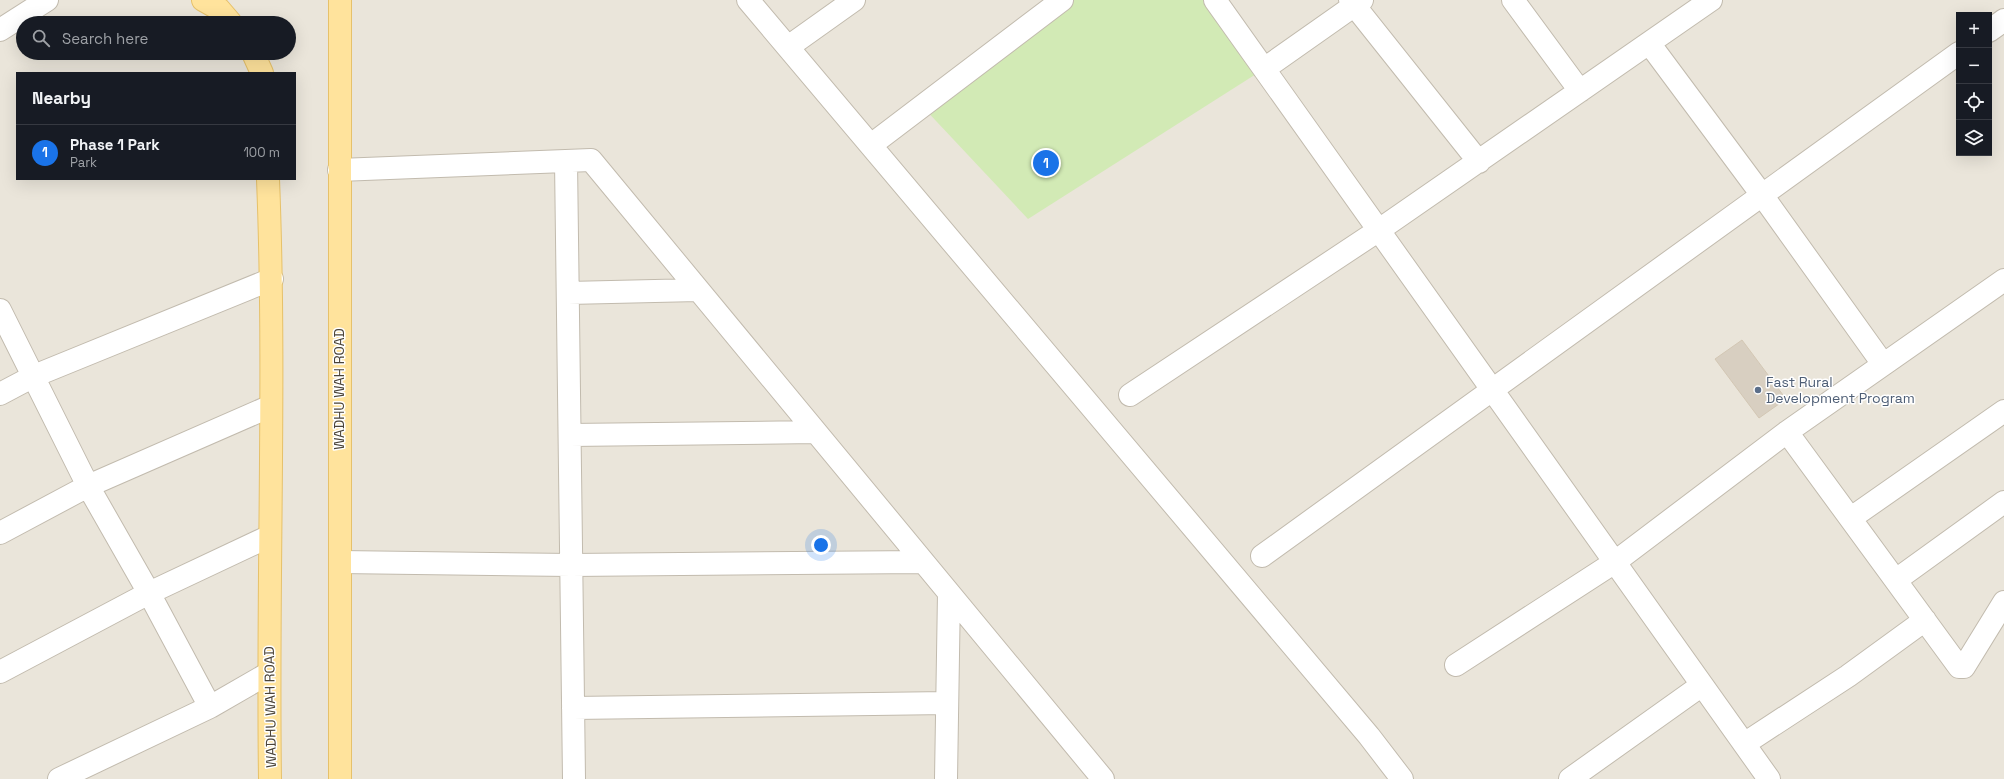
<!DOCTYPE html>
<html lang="en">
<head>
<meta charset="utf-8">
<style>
	:root { --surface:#171b24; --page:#242831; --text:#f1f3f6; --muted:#9ea1a6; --line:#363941; --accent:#1a73e8 }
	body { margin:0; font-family:"Space Grotesk",sans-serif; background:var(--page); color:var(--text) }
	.controls { position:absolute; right:12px; top:12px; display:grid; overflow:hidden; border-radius:0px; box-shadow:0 4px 16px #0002 }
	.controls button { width:36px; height:36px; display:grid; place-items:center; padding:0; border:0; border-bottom:1px solid var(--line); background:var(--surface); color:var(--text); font:20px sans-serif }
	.you { position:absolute; left:821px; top:545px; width:14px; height:14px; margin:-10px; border:3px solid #fff; border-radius:50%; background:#1a73e8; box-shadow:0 0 0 6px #1a73e833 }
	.badge { display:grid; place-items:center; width:26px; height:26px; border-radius:50%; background:var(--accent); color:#fff; font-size:13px; font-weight:700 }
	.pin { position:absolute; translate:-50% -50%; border:2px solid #fff; box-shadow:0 1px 4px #0006 }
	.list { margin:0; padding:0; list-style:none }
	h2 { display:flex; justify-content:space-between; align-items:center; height:52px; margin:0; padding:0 16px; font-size:17px }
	h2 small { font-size:13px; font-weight:400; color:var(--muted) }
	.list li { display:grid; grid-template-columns:26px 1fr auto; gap:12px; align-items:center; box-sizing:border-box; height:56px; padding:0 16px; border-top:1px solid var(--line) }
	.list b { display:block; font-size:15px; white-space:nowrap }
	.list p { margin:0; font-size:13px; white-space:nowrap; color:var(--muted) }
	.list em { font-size:13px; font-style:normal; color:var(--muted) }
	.icon { flex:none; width:22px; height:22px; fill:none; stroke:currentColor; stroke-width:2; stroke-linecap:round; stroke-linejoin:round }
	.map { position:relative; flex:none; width:2004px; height:779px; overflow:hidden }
	.search { position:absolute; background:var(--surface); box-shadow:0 4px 16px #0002; left:16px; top:16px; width:280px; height:44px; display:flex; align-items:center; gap:10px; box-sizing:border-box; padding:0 14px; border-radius:22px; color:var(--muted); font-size:15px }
	.panel { position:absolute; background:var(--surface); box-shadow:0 4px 16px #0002; left:16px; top:72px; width:280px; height:108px; border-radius:0px }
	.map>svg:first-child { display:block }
</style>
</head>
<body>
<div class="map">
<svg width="2004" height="779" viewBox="0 0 2004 779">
	<rect width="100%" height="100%" fill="#f6f3ec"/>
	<path fill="#eae5da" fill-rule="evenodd" d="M0 0H2004V779H0ZM1959 15H1989V153H1959ZM23 23H289V53H23ZM17 73H295V179H17Z"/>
	<path fill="#d2eab5" d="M1062 0H1215L1264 69 1028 219 922 106Z"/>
	<path fill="#d8cfc1" stroke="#d3c7b4" d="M1742 340 1786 399 1759 418 1715 359Z"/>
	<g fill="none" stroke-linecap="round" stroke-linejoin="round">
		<defs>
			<path id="minor" d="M748 0 1369 736 1402 779
				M1215 0 1769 779
				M1350 0 1479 162
				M1513 0 1580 91
				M1989 31 2004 20
				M1649 43 1762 195 1883 364
				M788 47 854 0
				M1264 69 1362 0
				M871 145 1062 0
				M566 161 574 779
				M339 170 591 160 1103 779
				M568 293 698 290
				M0 310 88 486 149 593 210 707 269 673
				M0 394 34 376 272 279
				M1130 395 1379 230 1711 0
				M1787 432 1959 667H1964L2004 602
				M570 435 816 432
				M1851 518 2004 411
				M0 533 88 486 271 406
				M1262 556 1959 53
				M340 562 571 565 923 562
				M1896 580 2004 502
				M1456 665 1615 562 1787 432 2004 280
				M0 672 149 593 270 536
				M573 708 947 703
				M1744 744 1848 676 1925 620
				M59 779 210 707
				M946 779 949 593
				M1570 779 1702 685"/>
			<path id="tertiary" d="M0 30 47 0"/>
			<path id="primary" d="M203 0 219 9 231 23
				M253 53 262 73
				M268 179C276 379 267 579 270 779
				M340 779V0"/>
		</defs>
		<use href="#minor" stroke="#c2bbae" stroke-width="24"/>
		<use href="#tertiary" stroke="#c2bbae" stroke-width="24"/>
		<use href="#primary" stroke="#e6c16a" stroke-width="24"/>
		<use href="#minor" stroke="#fff" stroke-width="22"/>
		<use href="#tertiary" stroke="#fff" stroke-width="22"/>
		<use href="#primary" stroke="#ffe39c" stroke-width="22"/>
	</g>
	<circle fill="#5c6f8a" stroke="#fff" stroke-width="1.5" cx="1758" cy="390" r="4"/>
	<g text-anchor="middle" stroke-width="3" stroke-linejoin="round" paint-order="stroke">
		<g font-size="14" fill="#4e5e75" stroke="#fff" text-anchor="start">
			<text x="1766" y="387">Fast Rural<tspan x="1766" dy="16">Development Program</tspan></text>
		</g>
		<g font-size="14" fill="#4b4439" stroke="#fff">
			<text transform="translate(339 389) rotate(-90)" y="5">WADHU WAH ROAD</text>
			<text transform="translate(270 707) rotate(-91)" y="5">WADHU WAH ROAD</text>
		</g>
	</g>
</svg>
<div class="controls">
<button>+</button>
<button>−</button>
<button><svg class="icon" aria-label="locate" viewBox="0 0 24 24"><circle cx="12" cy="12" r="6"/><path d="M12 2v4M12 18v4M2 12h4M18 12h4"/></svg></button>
<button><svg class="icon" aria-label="layers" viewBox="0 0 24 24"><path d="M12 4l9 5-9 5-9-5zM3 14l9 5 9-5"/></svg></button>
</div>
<div class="you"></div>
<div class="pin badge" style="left:1046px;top:163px">1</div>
<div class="search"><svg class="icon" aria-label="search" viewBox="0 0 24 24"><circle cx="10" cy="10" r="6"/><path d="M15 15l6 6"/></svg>Search here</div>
<section class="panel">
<h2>Nearby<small></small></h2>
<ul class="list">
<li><span class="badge">1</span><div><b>Phase 1 Park</b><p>Park</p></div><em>100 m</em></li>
</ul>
</section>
</div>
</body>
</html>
